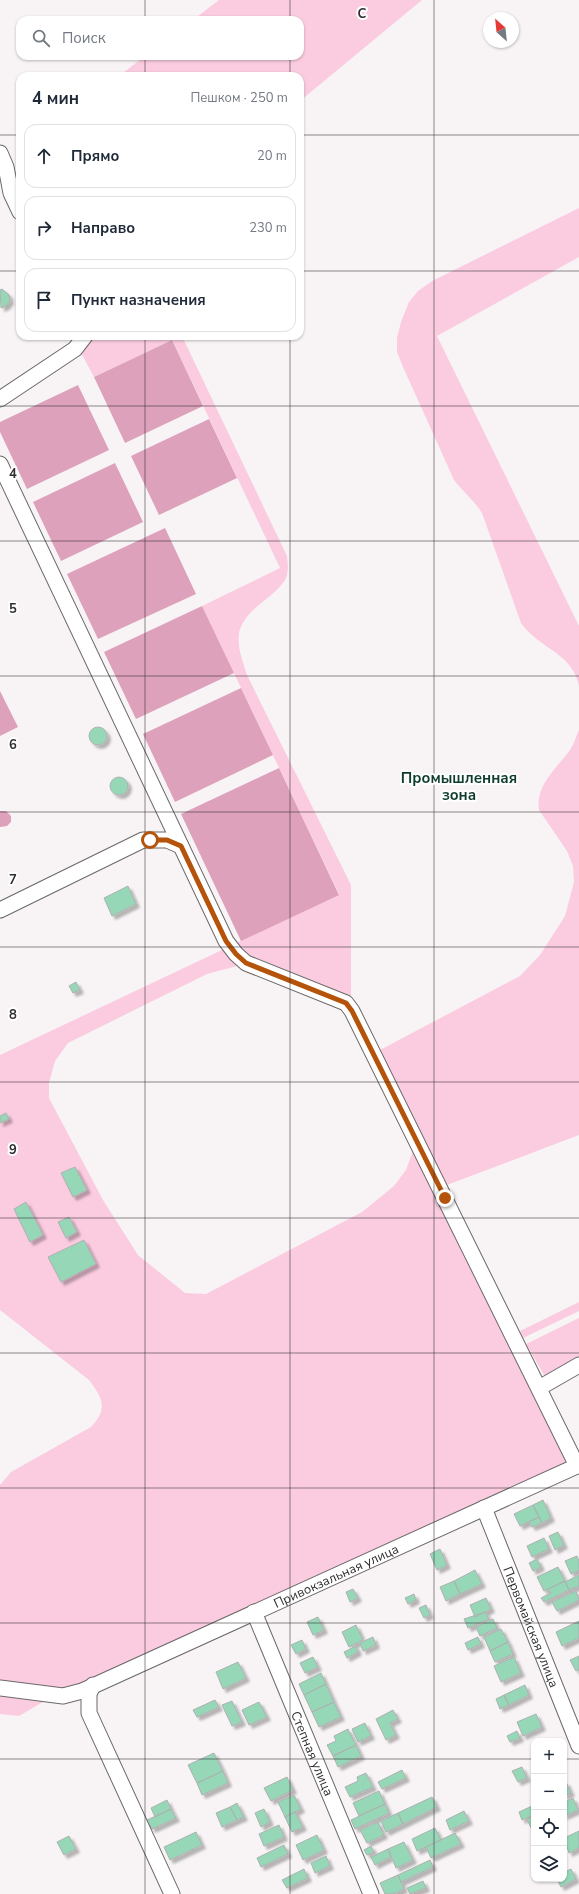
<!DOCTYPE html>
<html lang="ru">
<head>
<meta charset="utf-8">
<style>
	:root { --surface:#fff; --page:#f2f2f3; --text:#1f2937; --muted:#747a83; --line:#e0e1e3 }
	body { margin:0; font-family:"Nunito Sans",sans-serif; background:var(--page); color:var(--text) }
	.controls { position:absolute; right:12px; bottom:12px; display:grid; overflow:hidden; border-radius:8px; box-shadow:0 1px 3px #0004 }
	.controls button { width:36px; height:36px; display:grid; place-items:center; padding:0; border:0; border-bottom:1px solid var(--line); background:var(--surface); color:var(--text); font:20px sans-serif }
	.compass { position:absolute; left:483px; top:12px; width:36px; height:36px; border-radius:50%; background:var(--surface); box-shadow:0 1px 3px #0004; rotate:333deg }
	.stop { position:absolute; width:12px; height:12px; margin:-9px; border:3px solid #b45309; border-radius:50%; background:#fff }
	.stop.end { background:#b45309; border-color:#fff; box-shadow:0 1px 4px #0008 }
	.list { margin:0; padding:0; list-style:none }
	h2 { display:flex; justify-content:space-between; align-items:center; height:52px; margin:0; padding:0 16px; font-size:17px }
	h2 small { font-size:13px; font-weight:400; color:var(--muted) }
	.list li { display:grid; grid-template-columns:26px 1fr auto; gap:12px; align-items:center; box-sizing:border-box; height:64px; margin:0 8px 8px; padding:0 8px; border:1px solid var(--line); border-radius:12px }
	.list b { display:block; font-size:15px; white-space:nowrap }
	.list em { font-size:13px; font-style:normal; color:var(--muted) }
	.icon { flex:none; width:22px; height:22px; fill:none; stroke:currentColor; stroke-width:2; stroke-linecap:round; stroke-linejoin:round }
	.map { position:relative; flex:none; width:579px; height:1894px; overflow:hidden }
	.search { position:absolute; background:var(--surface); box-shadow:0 1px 3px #0004; left:16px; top:16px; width:288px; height:44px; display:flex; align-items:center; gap:10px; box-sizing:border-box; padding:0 14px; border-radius:12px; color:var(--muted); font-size:15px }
	.panel { position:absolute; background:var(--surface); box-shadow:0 1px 3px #0004; left:16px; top:72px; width:288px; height:268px; border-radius:12px }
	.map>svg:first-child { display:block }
</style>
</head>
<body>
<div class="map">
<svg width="579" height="1894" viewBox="0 0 579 1894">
	<defs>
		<filter id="shadow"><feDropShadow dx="3.5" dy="3.5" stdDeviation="1" flood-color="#0004"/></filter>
	</defs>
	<rect width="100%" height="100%" fill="#f8f4f5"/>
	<path fill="#fbcce0" d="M219 0H422L300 101V76H119L145 56H300V20H193Z
		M579 208V257L437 336 579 626V686C572 652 539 649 521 623L482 513C474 500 463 492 454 480L403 367 397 352V338L401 322 409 302 418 291 432 281Z
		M72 336H182L287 556C288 564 289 573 285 580 273 599 244 609 239 633 237 648 243 662 247 675L351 885V1000L254 962 234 944 339 894 202 606 280 568 172 340 94 377Z
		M579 730V1135L447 1185 378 1051 520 976 540 955 565 916 574 882 573 866 567 851 539 810C535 785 557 768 570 750 574 744 576 736 579 730Z
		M224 949 241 965 207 974 68 1043 55 1061 49 1083V1098L103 1200 138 1255 185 1293 206 1294 362 1212 394 1186 406 1170 414 1148 568 1462 48 1699 19 1716 0 1714V1485L11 1472 91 1427C108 1409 103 1398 89 1380L0 1310V1055Z
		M579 1302V1311L523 1338 520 1331Z
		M579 1318V1359L550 1376 544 1375 526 1344Z"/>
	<path fill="#dda1bb" d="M172 340 203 406 125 443 94 377Z
		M78 385 109 450 27 489 0 432V422Z
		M209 419 237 478 159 515 131 456Z
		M115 463 143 522 61 561 33 502Z
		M165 528 196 594 98 639 67 574Z
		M202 606 234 673 136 719 104 652Z
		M241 688 273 755 175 802 143 734Z
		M0 691 18 727 0 736Z
		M279 768 339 895 241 941 181 814Z
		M0 811H6L11 816V822L7 826 0 827Z"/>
	<path fill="#96d7b8" stroke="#adb1af" filter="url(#shadow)" d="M2 289 9 295 10 301 6 306 1 308 0 290Z
		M89 736a9 9 0 1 1 18 0a9 9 0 1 1-18 0Z
		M110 786a9 9 0 1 1 18 0a9 9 0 1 1-18 0Z
		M128 886 136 904 112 916 104 898Z
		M76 982 80 990 73 993 69 986Z
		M6 1113 9 1119 0 1123V1116Z
		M75 1167 87 1190 73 1197 61 1173Z
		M26 1202 43 1235 30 1242 14 1209Z
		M69 1217 77 1232 66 1238 58 1222Z
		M84 1240 96 1264 61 1282 48 1257Z
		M543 1500 551 1518 542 1523 533 1505Z
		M533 1505 539 1517 520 1526 514 1514Z
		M539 1517 542 1523 532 1527 529 1522Z
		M558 1532 564 1545 555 1550 549 1536Z
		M544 1538 549 1549 532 1557 527 1546Z
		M440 1549 447 1565 437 1570 430 1554Z
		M577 1556 579 1561V1570L571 1574 565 1561Z
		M537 1559 541 1567 533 1571 529 1563Z
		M558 1567 565 1581 544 1591 537 1577Z
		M475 1570 482 1584 460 1594 454 1581Z
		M579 1575V1586L569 1590 565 1582Z
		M454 1581 460 1594 446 1601 440 1587Z
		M565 1581 569 1590 544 1602 541 1598 551 1593 548 1589Z
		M353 1589 358 1598 350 1602 346 1592Z
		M576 1591 579 1600 557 1611 552 1602Z
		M414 1594 416 1600 408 1604 405 1598Z
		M486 1598 491 1609 475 1617 470 1605Z
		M426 1605 430 1615 424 1618 419 1608Z
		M485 1612 489 1619 468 1628 464 1619Z
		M318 1617 324 1630 313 1635 307 1622Z
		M493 1619 497 1628 480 1636 476 1627Z
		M579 1621V1638L562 1646 556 1632Z
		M356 1625 363 1640 349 1647 342 1632Z
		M501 1629 508 1642 490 1651 484 1637Z
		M373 1637 376 1645 363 1651 360 1643Z
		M478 1637 481 1644 468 1650 465 1643Z
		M302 1640 306 1649 296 1654 291 1645Z
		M508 1642 513 1654 495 1662 490 1651Z
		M356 1646 358 1652 347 1658 344 1652Z
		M579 1656V1669L576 1671 570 1660Z
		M313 1657 318 1667 305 1673 300 1663Z
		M514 1657 521 1673 501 1682 494 1666Z
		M238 1662 246 1678 223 1689 216 1672Z
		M321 1673 326 1684 304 1695 299 1684Z
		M326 1684 334 1702 312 1712 304 1695Z
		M525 1685 529 1695 509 1705 504 1695Z
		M504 1695 509 1705 500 1709 496 1699Z
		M215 1700 219 1707 197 1717 193 1710Z
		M232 1701 242 1722 232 1726 222 1705Z
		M259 1702 267 1717 249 1725 242 1710Z
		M334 1702 341 1717 319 1727 312 1712Z
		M393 1710 398 1719 390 1723 396 1735 386 1740 376 1719Z
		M536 1714 542 1727 523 1736 517 1722Z
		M365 1723 371 1736 358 1742 352 1729Z
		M348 1729 356 1745 333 1756 327 1745 336 1741 334 1736Z
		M517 1731 520 1738 510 1742 507 1736Z
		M356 1745 361 1756 338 1767 333 1756Z
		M214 1753 223 1771 197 1783 188 1765Z
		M522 1767 527 1778 518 1782 512 1771Z
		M402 1770 406 1778 382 1789 378 1782Z
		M223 1771 228 1783 202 1795 197 1783Z
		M366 1773 373 1787 350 1797 345 1787 358 1781 357 1777Z
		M287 1777 293 1790 271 1801 264 1788Z
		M566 1782 571 1793 564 1796V1783Z
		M379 1791 385 1804 359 1816 353 1803Z
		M294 1795 301 1809 285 1817 278 1802Z
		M432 1797 437 1807 403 1824 398 1813Z
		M573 1798 578 1810 564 1816V1802Z
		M167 1800 171 1809 155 1817 151 1808Z
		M237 1803 244 1817 237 1820 230 1807Z
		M385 1804 389 1813 355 1829 351 1820Z
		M532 1806 534 1815 522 1820 519 1812Z
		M230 1807 237 1820 222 1827 216 1813Z
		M171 1809 176 1818 152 1829 147 1820Z
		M264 1809 270 1822 261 1827 255 1813Z
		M464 1811 469 1821 450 1830 446 1820Z
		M295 1812 303 1827 292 1832 285 1817Z
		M398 1813 403 1824 386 1832 381 1821Z
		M534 1816V1827L531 1828 527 1819Z
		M378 1822 384 1835 367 1843 360 1830Z
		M279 1825 284 1837 264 1846 259 1834Z
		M435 1828 441 1840 417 1851 412 1839Z
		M579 1831V1848L569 1853 564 1838Z
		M196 1832 202 1845 170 1860 164 1847Z
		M455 1833 461 1844 431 1858 426 1847Z
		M317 1835 324 1850 303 1860 296 1845Z
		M69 1836 76 1849 64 1855 57 1842Z
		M404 1842 413 1860 396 1868 388 1849Z
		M284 1845 288 1854 261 1867 257 1858Z
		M371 1846 374 1852 367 1855 364 1850Z
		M388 1849 391 1857 375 1865 371 1857Z
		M326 1856 330 1866 315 1873 311 1863Z
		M430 1860 433 1867 401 1882 398 1875Z
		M304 1869 308 1878 287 1888 282 1880Z
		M571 1869 576 1879 561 1887 557 1879H564V1872Z
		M398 1875 404 1889 394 1894H385L380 1883Z
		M423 1881 426 1888 410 1894 407 1888Z"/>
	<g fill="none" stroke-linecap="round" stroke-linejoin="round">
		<defs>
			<g id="minor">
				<path d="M0 153 6 167 11 193 20 212"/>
				<path d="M0 399 75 349 85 336"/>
				<path d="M0 464 226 941 236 954 246 963 346 1003 352 1011 577 1466"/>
				<path d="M0 910 143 840H167L181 846"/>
				<path d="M539 1388 579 1365"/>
				<path id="s1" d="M484 1508 579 1746"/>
				<path id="s2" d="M254 1612 371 1894"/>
				<path d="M93 1685 89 1694V1713L172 1894"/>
				<path id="s3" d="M0 1688 63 1696 82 1691 579 1465"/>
			</g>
		</defs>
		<use href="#minor" stroke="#6b6869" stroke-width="17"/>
		<use href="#minor" stroke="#fff" stroke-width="15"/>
	</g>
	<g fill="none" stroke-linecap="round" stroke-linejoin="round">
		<path stroke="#b45309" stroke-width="5" d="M150 840H167L181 846 226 941 236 954 246 963 346 1003 352 1011 445 1198"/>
	</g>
	<path fill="none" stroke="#302e2f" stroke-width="1" stroke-opacity="0.55" d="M145 0V20M290 0V20M434 0V1894M145 56V76M290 56V76M0 135H20M300 135H579M0 271H20M300 271H579M145 336V1894M290 336V1894M0 406H579M0 541H579M0 676H579M0 812H579M0 947H579M0 1082H579M0 1218H579M0 1353H579M0 1488H579M0 1623H579M0 1759H534M564 1759H579"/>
	<g text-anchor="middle" stroke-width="4" stroke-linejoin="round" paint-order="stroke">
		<g font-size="13" fill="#302e2f" stroke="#fff">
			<text dy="5" stroke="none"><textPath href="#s3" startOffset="362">Привокзальная улица</textPath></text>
			<text dy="5" stroke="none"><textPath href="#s1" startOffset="128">Первомайская улица</textPath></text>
			<text dy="5" stroke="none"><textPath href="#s2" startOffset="153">Степная улица</textPath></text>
		</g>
		<g font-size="15" font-weight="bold" fill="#0d3d2b" stroke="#fff">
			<text x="459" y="783">Промышленная<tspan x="459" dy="17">зона</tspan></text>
		</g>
	</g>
	<g font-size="13" text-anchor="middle" font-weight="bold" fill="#302e2f" stroke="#fff" stroke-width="4" stroke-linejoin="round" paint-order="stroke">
		<text x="362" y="18">C</text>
		<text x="13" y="478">4</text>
		<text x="13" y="613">5</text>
		<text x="13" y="749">6</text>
		<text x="13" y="884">7</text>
		<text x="13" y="1019">8</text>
		<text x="13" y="1154">9</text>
	</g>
</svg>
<div class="controls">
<button>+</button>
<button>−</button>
<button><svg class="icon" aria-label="locate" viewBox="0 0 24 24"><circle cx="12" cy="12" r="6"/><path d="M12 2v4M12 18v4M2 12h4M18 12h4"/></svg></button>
<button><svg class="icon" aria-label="layers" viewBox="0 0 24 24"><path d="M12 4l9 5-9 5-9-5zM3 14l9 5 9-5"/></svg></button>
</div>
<svg class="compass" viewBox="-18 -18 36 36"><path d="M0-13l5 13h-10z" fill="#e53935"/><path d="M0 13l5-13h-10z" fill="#747a83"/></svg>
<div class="stop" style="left:150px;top:840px"></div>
<div class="stop end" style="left:445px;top:1198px"></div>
<div class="search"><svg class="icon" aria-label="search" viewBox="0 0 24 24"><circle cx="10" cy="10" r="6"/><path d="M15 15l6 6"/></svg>Поиск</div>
<section class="panel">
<h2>4 мин<small>Пешком · 250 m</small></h2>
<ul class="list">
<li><svg class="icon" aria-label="ahead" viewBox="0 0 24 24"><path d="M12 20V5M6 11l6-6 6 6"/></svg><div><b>Прямо</b></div><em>20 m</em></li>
<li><svg class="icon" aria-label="right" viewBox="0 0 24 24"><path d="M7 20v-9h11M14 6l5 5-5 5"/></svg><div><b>Направо</b></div><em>230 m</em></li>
<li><svg class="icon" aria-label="arrive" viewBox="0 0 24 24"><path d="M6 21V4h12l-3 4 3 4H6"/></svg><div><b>Пункт назначения</b></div></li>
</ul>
</section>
</div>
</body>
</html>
